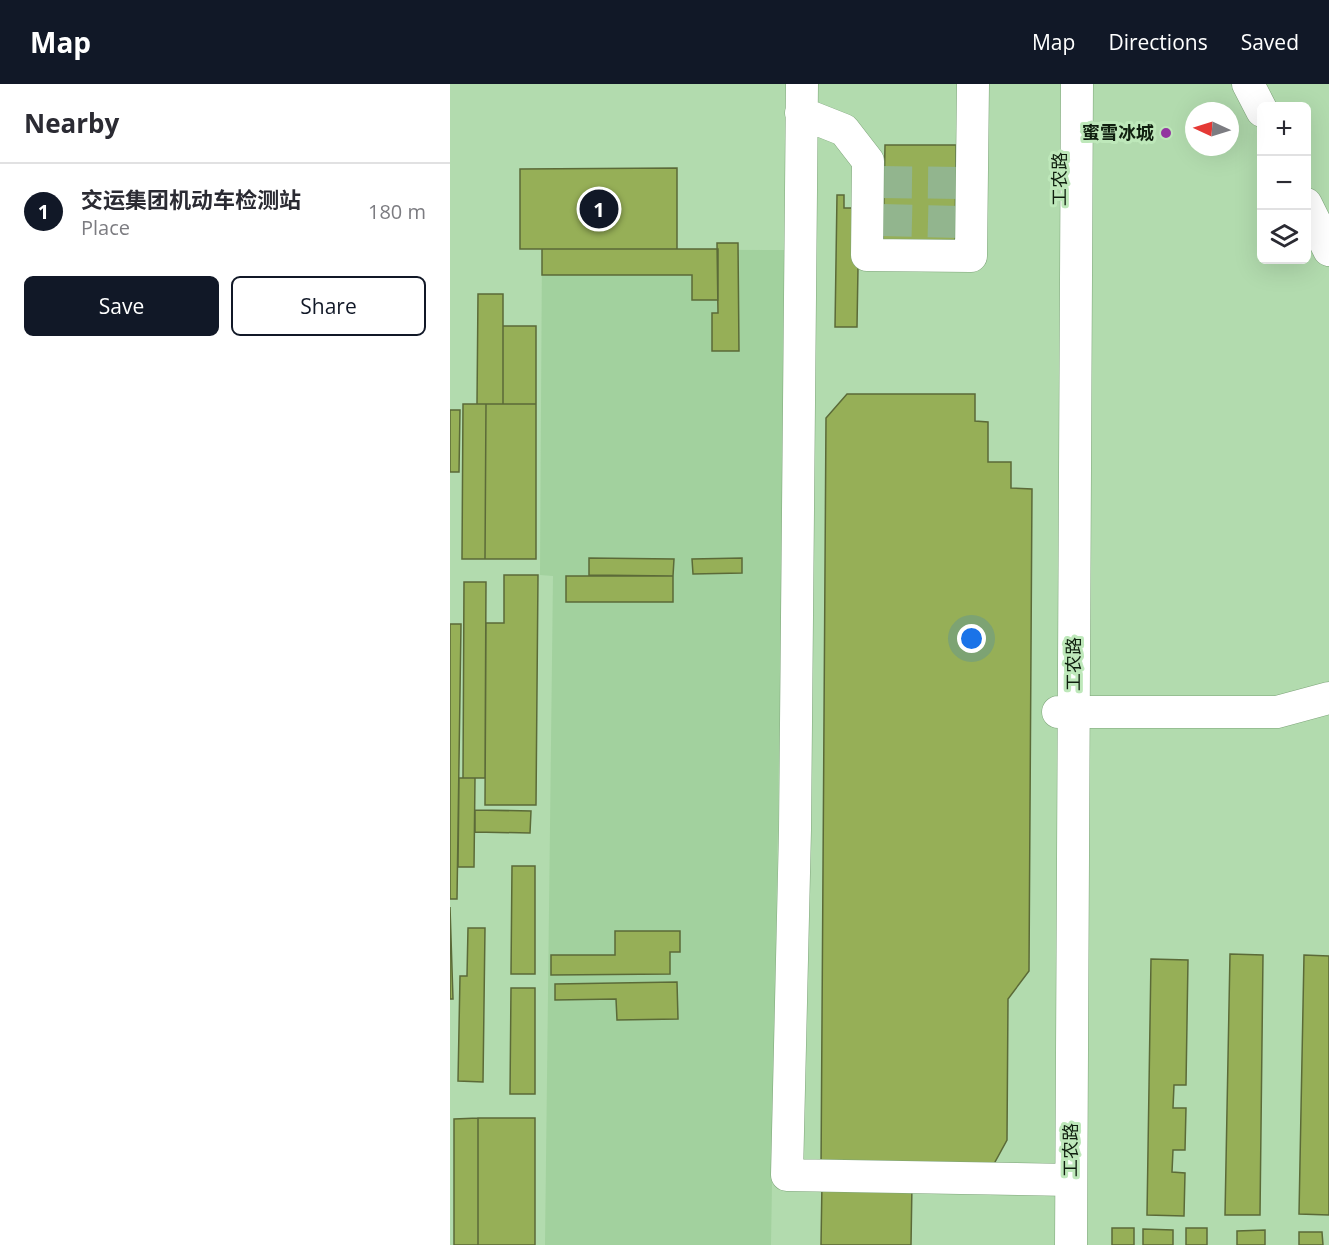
<!DOCTYPE html>
<html lang="en">
<head>
<meta charset="utf-8">
<style>
	:root { --surface:#fff; --page:#f2f2f3; --text:#2b2b33; --muted:#7c7c81; --line:#e1e1e2; --accent:#111827 }
	body { margin:0; font-family:"Open Sans","Noto Sans SC",sans-serif; background:var(--page); color:var(--text) }
	.controls { position:absolute; right:18px; top:18px; display:grid; overflow:hidden; border-radius:9px; box-shadow:0 6px 24px #0002 }
	.controls button { width:54px; height:54px; display:grid; place-items:center; padding:0; border:0; border-bottom:2px solid var(--line); background:var(--surface); color:var(--text); font:30px sans-serif }
	.compass { position:absolute; left:735px; top:18px; width:54px; height:54px; border-radius:50%; background:var(--surface); box-shadow:0 6px 24px #0002; rotate:274deg }
	.you { position:absolute; left:522px; top:555px; width:21px; height:21px; margin:-15px; border:4px solid #fff; border-radius:50%; background:#1a73e8; box-shadow:0 0 0 9px #1a73e833 }
	.badge { display:grid; place-items:center; width:39px; height:39px; border-radius:50%; background:var(--accent); color:#fff; font-size:20px; font-weight:700 }
	.pin { position:absolute; translate:-50% -50%; border:3px solid #fff; box-shadow:0 2px 6px #0006 }
	.list { margin:0; padding:0; list-style:none }
	h2 { display:flex; justify-content:space-between; align-items:center; height:78px; margin:0; padding:0 24px; font-size:26px }
	h2 small { font-size:20px; font-weight:400; color:var(--muted) }
	.list li { display:grid; grid-template-columns:39px 1fr auto; gap:18px; align-items:center; box-sizing:border-box; height:96px; padding:0 24px; border-top:2px solid var(--line) }
	.list b { display:block; font-size:22px; white-space:nowrap }
	.list p { margin:0; font-size:20px; white-space:nowrap; color:var(--muted) }
	.list em { font-size:20px; font-style:normal; color:var(--muted) }
	.actions { display:flex; gap:12px; padding:18px 24px }
	.actions a { flex:1; padding:14px 0; border:2px solid var(--accent); border-radius:9px; text-align:center; font-size:21px; color:var(--accent) }
	.actions .main { background:var(--accent); color:#fff }
	.icon { flex:none; width:33px; height:33px; fill:none; stroke:currentColor; stroke-width:2; stroke-linecap:round; stroke-linejoin:round }
	.map { position:relative; flex:none; width:879px; height:1161px; overflow:hidden }
	header { display:flex; align-items:center; gap:36px; box-sizing:border-box; height:84px; padding:0 30px; background:var(--accent); color:#fff }
	header strong { font-size:28px }
	nav { display:flex; gap:33px; margin-inline-start:auto; font-size:21px }
	main { display:flex }
	aside { flex:1; background:var(--surface) }
	.map>svg:first-child { display:block }
</style>
</head>
<body>
<header>
<strong>Map</strong>
<nav><a>Map</a><a>Directions</a><a>Saved</a></nav>
</header>
<main>
<aside>
<h2>Nearby<small></small></h2>
<ul class="list">
<li><span class="badge">1</span><div><b>交运集团机动车检测站</b><p>Place</p></div><em>180 m</em></li>
</ul>
<div class="actions"><a class="main">Save</a><a>Share</a></div>
</aside>
<div class="map">
<svg width="879" height="1161" viewBox="0 0 879 1161">
	<rect width="100%" height="100%" fill="#b2dbae"/>
	<path fill="#a2d19e" d="M92 165 334 166 332 493 321 1161H95L103 492 90 491Z"/>
	<path fill="#96af57" stroke="#5b6a38" stroke-width="1.5" d="M435 61H506L505 166 433 164Z
		M227 84V165H70V85Z
		M387 111H394V124H409L407 243H385Z
		M267 159H288L289 267H262V229H268Z
		M92 165H268V216H242V191H92Z
		M28 210H53V320H27Z
		M53 242H86V320H53Z
		M397 310H525V337L538 338V378H561V404L582 405 579 887 558 915 557 1056 539 1089 371 1088 376 334Z
		M13 320H36L35 475H12Z
		M36 320H86V475H35Z
		M0 326H10L9 388H0Z
		M139 474 224 475 223 492 139 491Z
		M292 474V489L243 490 242 475Z
		M54 491H88L86 721H35L36 539H54Z
		M116 492H223V518H116Z
		M14 498H36L35 694H13Z
		M0 540H11L7 815H0Z
		M9 694H25L24 783H8Z
		M25 726 81 727 80 749 25 748Z
		M62 782H85V890H61Z
		M0 823 3 915H0Z
		M18 844H35L33 998 8 997 10 892H17Z
		M165 847H230V868H220V890L101 891V871H165Z
		M780 870 813 871 810 1131H775Z
		M854 871 879 872V1131L849 1130Z
		M701 875 738 876 736 1001H724L723 1024H736L735 1066H723L722 1088 735 1089 734 1132 697 1131Z
		M227 898 228 935 167 936 166 915 105 916V900Z
		M61 904H85V1010H60Z
		M28 1034H85V1161H28Z
		M28 1034V1161H4V1035Z
		M372 1098 462 1099 461 1161H371Z
		M662 1144H684V1161H662Z
		M736 1144H757V1161H736Z
		M693 1145 723 1146V1161H693Z
		M815 1146V1161H787V1147Z
		M849 1148H872L873 1161H849Z"/>
	<g fill="none" stroke-linecap="round" stroke-linejoin="round">
		<path stroke="#92b58e" stroke-width="32" stroke-dasharray="32 16" stroke-linecap="butt" d="M430 98 511 99
			M430 136 511 138"/>
		<defs>
			<path id="minor" d="M352 0 345 746 337 1091 621 1096
				M798 0 812 27
				M351 29 394 46 418 77 417 171 521 172 523 0
				M856 120 879 166
				M608 628H827L879 614
				M621 1161 627 0"/>
		</defs>
		<use href="#minor" stroke="#7da479" stroke-width="33"/>
		<use href="#minor" stroke="#fff" stroke-width="32"/>
	</g>
	<circle fill="#9336a0" stroke="#bee8ba" stroke-width="2" cx="716" cy="49" r="6"/>
	<g text-anchor="middle" stroke-width="6" stroke-linejoin="round" paint-order="stroke">
		<g font-size="18" font-weight="bold" fill="#101f0f" stroke="#bee8ba" text-anchor="end">
			<text x="704" y="55">蜜雪冰城</text>
		</g>
		<g font-size="18" fill="#101f0f" stroke="#bee8ba">
			<text transform="translate(610 95) rotate(-90)" y="6">工农路</text>
			<text transform="translate(624 580) rotate(-90)" y="6">工农路</text>
			<text transform="translate(621 1066) rotate(-90)" y="6">工农路</text>
		</g>
	</g>
</svg>
<div class="controls">
<button>+</button>
<button>−</button>
<button><svg class="icon" aria-label="layers" viewBox="0 0 24 24"><path d="M12 4l9 5-9 5-9-5zM3 14l9 5 9-5"/></svg></button>
</div>
<svg class="compass" viewBox="-18 -18 36 36"><path d="M0-13l5 13h-10z" fill="#e53935"/><path d="M0 13l5-13h-10z" fill="#7c7c81"/></svg>
<div class="you"></div>
<div class="pin badge" style="left:149px;top:125px">1</div>
</div>
</main>
</body>
</html>
